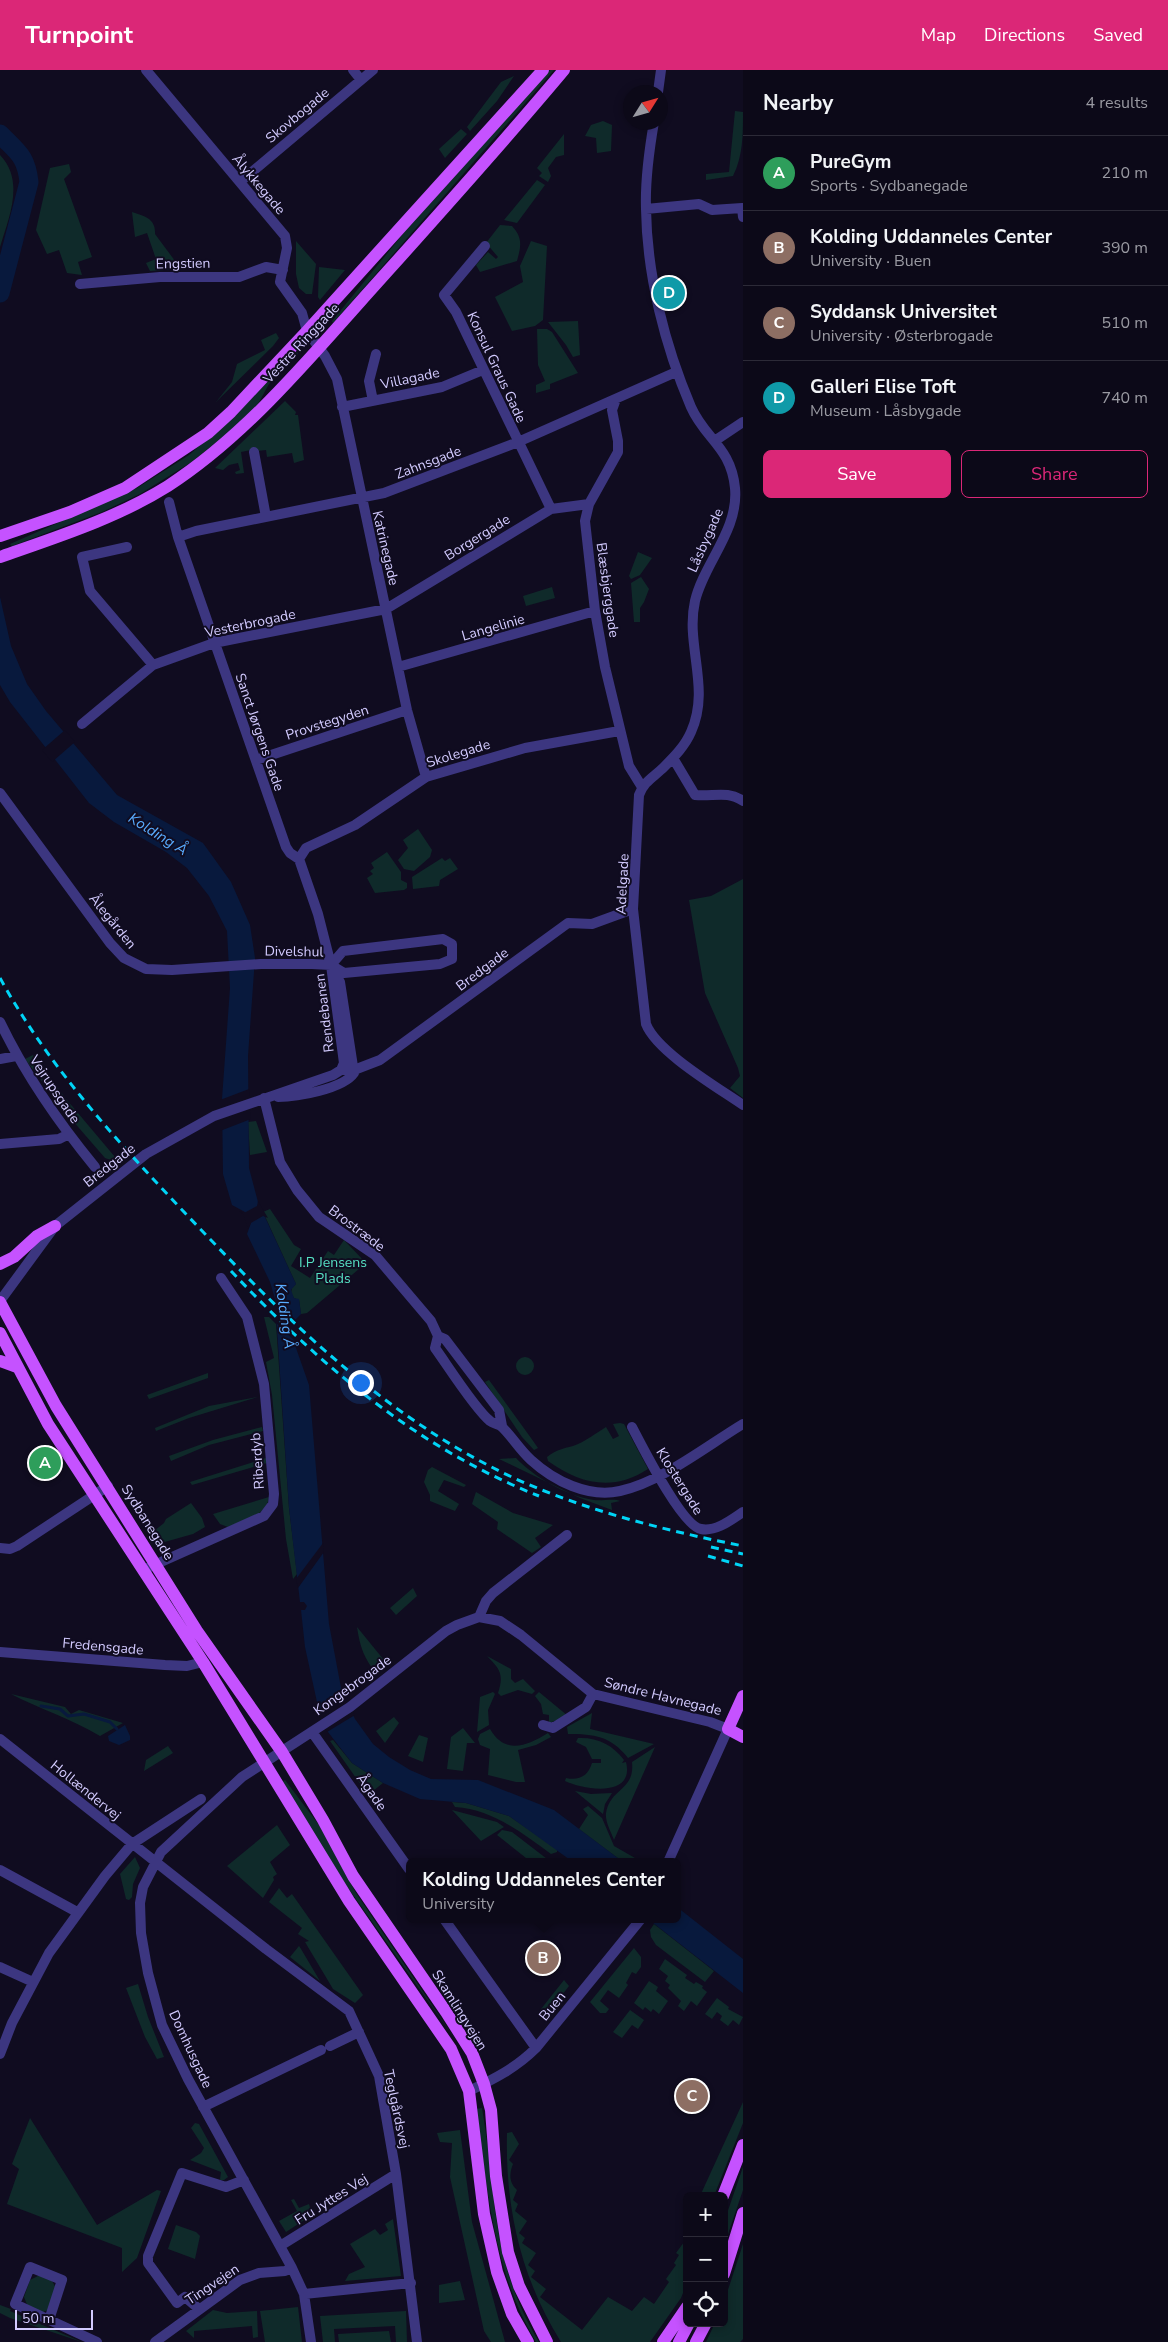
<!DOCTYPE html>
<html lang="en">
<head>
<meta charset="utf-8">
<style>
	:root { --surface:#0c0918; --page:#1a1725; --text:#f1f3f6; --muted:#9a9aa2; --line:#2c2a37; --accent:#db2777 }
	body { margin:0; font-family:"Nunito Sans",sans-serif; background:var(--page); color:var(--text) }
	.controls { position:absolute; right:15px; bottom:15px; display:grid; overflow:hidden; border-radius:8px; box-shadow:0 2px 8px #0003 }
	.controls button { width:45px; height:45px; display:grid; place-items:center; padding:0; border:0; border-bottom:1px solid var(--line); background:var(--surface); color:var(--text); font:25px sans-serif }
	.compass { position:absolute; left:623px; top:15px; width:45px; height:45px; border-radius:50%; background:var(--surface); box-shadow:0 2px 8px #0003; rotate:53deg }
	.scale { position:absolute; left:15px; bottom:12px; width:78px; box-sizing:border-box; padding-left:5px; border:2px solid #d3cbff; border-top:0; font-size:14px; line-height:18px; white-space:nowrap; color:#d3cbff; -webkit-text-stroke:4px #100c20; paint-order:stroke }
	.you { position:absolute; left:360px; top:1312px; width:18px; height:18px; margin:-12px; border:4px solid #fff; border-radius:50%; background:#1a73e8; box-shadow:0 0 0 8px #1a73e833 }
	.badge { display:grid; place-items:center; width:32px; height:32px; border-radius:50%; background:var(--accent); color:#fff; font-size:16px; font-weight:700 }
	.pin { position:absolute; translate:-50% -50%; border:2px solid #fff; box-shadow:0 1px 5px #0006 }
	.popup { position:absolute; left:406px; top:1788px; width:275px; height:65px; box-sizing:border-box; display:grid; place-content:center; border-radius:8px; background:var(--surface); filter:drop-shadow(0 1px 4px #0005); font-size:16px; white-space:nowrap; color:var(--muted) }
	.popup b { font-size:19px; color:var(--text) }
	.popup::after { content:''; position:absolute; left:50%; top:100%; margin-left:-10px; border:10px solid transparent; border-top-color:var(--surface) }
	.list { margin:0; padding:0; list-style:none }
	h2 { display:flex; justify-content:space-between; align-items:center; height:65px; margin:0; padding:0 20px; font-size:21px }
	h2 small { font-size:16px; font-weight:400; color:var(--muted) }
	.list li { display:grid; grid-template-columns:32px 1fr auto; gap:15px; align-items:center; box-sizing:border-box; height:75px; padding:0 20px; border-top:1px solid var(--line) }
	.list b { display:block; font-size:19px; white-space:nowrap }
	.list p { margin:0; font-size:16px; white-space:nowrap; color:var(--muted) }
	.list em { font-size:16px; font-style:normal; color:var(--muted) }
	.actions { display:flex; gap:10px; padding:15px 20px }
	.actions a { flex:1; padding:11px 0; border:1px solid var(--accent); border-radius:8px; text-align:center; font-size:18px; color:var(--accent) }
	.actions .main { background:var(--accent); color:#fff }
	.icon { flex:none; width:28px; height:28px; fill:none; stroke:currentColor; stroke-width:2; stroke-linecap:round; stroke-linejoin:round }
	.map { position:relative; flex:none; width:743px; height:2272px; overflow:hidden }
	header { display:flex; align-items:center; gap:30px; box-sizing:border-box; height:70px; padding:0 25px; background:var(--accent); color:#fff }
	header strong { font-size:24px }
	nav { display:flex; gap:28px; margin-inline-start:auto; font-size:18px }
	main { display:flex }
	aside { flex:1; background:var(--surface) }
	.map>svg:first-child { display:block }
</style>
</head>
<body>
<header>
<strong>Turnpoint</strong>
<nav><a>Map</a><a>Directions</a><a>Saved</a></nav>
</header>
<main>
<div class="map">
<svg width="743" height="2272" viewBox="0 0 743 2272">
	<rect width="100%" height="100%" fill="#100c20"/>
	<path fill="#0f2a2a" d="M550 0H554L361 221 333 253 332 251 403 164Z
		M514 6 497 31 470 61 467 57 501 12Z
		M735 41 743 42C743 65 743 86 733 106L706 110V104L729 102Z
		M603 51 612 55 611 81 597 83 596 68 585 66 591 55Z
		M461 59 467 64 445 88 439 79Z
		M564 64V85L556 87 548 98 551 106 548 112 539 106 542 103 537 98Z
		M0 85C25 111 9 147 0 177Z
		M69 94 71 102 64 109 92 187 78 192 82 205 67 203 59 180 47 184 36 160 50 98Z
		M537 110 545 115 517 153 504 150Z
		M132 142C145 146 156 149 155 164L181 199 150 201 146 193 156 189 147 163 135 167Z
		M500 155 512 156C523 168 521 176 517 191L480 202 476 195 488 182 496 189 498 187 486 173Z
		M296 171 316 194 312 224H306L299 218 296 204Z
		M531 171 547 176 543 250 535 256 512 261 495 227 523 212 520 196Z
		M319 197 345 200 320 230 318 227Z
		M578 251 580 285 573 287 566 275 548 252Z
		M537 259H547L552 262 578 303 550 314V319L536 323V315L545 311 538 295Z
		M276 263 279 268 273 276 216 332 232 312 237 294 265 280 261 270Z
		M297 282 298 284 269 314 258 334 228 363 190 393 140 424 102 442 12 476 10 474 137 418 189 385 243 337Z
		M285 331 296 342 295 345H298L304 390 294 393 292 383 267 387 266 380 257 381 256 379 241 382 244 403 236 404 235 402 240 400 238 393 229 395 223 400 215 398Z
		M638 482 652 488 640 505 631 509 629 506Z
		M641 507 649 519 644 532 640 538V552H634L631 513Z
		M552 517 555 528 526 536 523 526Z
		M418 759 432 780 430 787 414 801 404 799 398 790 408 778 403 770Z
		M387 782 401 802V810L407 813V818L404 820 375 823 367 808 373 804 370 801 374 798 371 793Z
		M442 788 445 791 450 788 458 799 440 810 439 816 413 819 412 807Z
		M743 809V1028L730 1018 740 1006 738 998 705 923 689 830 711 826Z
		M33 985 67 1030 115 1087 111 1090 105 1088 66 1043 25 989Z
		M256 1051 267 1082 250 1085 248 1052Z
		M270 1139 294 1175 301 1179 291 1196 310 1208 328 1181 334 1185 344 1170 366 1193 307 1243 301 1244 299 1230 294 1228 291 1223 292 1218 296 1214 263 1142Z
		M264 1247H269L276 1254 289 1438 297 1504 293 1509 286 1469 272 1325 266 1292 274 1288Z
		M516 1296a9 9 0 1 1 18 0a9 9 0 1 1-18 0Z
		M208 1303V1308L149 1329 147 1325Z
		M489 1310 531 1368 538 1378 534 1380 522 1367 485 1312Z
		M258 1327 189 1348 156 1361 155 1358 209 1336Z
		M620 1353 624 1354 648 1399C613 1422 580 1414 548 1391L547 1387C558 1379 562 1379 573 1376 585 1372 596 1363 606 1357L613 1369 619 1366 613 1354Z
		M262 1357 263 1361 209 1375 171 1391 169 1386 213 1370Z
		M266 1388 267 1393 192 1415 190 1412Z
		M516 1388C533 1406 566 1426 594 1430 602 1431 615 1428 620 1431L611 1433 612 1440 580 1428 499 1389Z
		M432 1397 466 1415 464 1417 444 1410 438 1421 459 1434 455 1441 430 1431V1425L424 1412 428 1400Z
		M476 1422 513 1443 553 1455 535 1468 541 1477 532 1483 497 1459 498 1452 472 1434Z
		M269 1427C267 1446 244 1450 228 1457L220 1454 213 1444Z
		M191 1433 202 1448 205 1457 193 1464 161 1473 154 1461 164 1453 166 1449Z
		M413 1518 417 1526 396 1545 390 1538Z
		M357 1557 388 1595 377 1604C364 1589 360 1577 357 1557Z
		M487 1586 511 1599V1609L515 1613 523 1609 535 1621 532 1624 518 1620 501 1626 498 1623C505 1602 498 1598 487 1586Z
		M493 1622 495 1624 488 1640 489 1655 477 1662 480 1627Z
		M539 1622 568 1646 549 1653V1645L543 1644 541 1634 535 1626Z
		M11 1624 65 1637 71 1644 79 1640 123 1653 100 1666C72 1649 40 1639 11 1624Z
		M592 1643 590 1659 654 1674 628 1688C611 1666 594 1664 568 1664L567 1657Z
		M394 1647 399 1653 385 1673 376 1661Z
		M463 1658 475 1673H467L463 1701 447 1699 451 1667Z
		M490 1659C505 1685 527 1676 548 1663L551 1667 536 1675 518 1680 525 1712H516L488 1705 490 1679 480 1675 478 1669 480 1664Z
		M419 1665 428 1668 423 1692 408 1686Z
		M578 1668C597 1667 613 1675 624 1690L622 1693 626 1692C635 1728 584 1720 565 1711L566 1708C579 1711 588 1706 592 1693H601V1689H592L586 1677 576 1672Z
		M333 1670 352 1693 383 1713 368 1725 330 1671Z
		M168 1676 173 1683 144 1701 146 1690Z
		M655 1677 614 1770C611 1762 605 1752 606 1743 611 1717 635 1721 632 1692Z
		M285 1710 319 1755 356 1823 457 1972 336 1801 282 1712Z
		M575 1721 591 1724 612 1723 605 1734 603 1744Z
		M452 1732 466 1733 509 1746 557 1779V1782L551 1784C522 1763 492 1739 455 1737Z
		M588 1736 602 1748 614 1776 635 1788V1792H623L579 1759 588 1745 583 1739Z
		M452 1740 497 1752 504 1757 481 1771Z
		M277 1755 290 1775 270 1792 277 1804 273 1807 274 1810 263 1828 227 1796Z
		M502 1760 512 1762 551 1792H531L497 1765Z
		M135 1787 140 1798 133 1814 132 1827 129 1830 126 1829 120 1804Z
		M279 1818 287 1828 292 1824 363 1925 355 1933 333 1919 305 1872 309 1871 298 1864 302 1858 269 1832Z
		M654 1854 714 1901 705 1912 656 1875 651 1867 650 1860Z
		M299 1876 301 1879 320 1911 290 1887Z
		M634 1878 641 1887V1897L636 1904 632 1902 626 1913 628 1915 619 1928 608 1920 600 1931 609 1939 606 1943H600L590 1932Z
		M665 1889 687 1905 685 1908 694 1914 696 1912 703 1916 702 1918 707 1922 697 1936 691 1931 684 1941 678 1936 681 1931 668 1918 670 1915 665 1911 668 1906 659 1899Z
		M564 1910 569 1916 548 1943 541 1939Z
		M649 1911 658 1917 656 1921 668 1931 659 1944 653 1939 651 1942 645 1937 643 1940 634 1933Z
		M138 1914 148 1947 164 1987 157 1989 145 1967 126 1918Z
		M717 1928 729 1937 728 1939 743 1947 739 1955 733 1950 728 1956 720 1950 722 1946 717 1942 712 1949 705 1944Z
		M630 1940 644 1950 638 1959 632 1955 622 1968 613 1962Z
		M743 2032V2053L714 2126H700Z
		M482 2038C497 2127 490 2190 539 2272H536C493 2201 488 2120 476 2039Z
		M30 2048 97 2155 157 2120 161 2121 137 2188 122 2202V2178L7 2134 19 2099 12 2094Z
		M195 2053 199 2054 228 2107 224 2110H220L221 2102 190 2090 201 2083 204 2078 191 2058Z
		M460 2060 472 2152 505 2272H491L484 2261 450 2107 452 2073 440 2072 437 2063Z
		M512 2062 519 2074 509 2090 513 2094C509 2104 509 2113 517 2120L513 2130 518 2134 515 2141 527 2151 519 2163 525 2168 522 2173 536 2183 528 2195 535 2201 531 2207 546 2219 540 2227 582 2260 608 2227 632 2241 644 2227 654 2234 669 2212 666 2209 676 2195 674 2193 679 2185 676 2183 687 2168V2213L681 2228 650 2272H561C521 2208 505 2138 507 2063Z
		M743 2097V2120L724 2176V2152Z
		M294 2129 299 2138 309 2134 312 2145 286 2162 279 2151 297 2141 291 2130Z
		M393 2149 401 2206 345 2211 349 2204 365 2197 350 2174 375 2159 380 2165 388 2160 385 2154Z
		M176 2155 196 2162 200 2166 195 2189 168 2179Z
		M743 2174V2269L740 2272H706L715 2253H724V2232Z
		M40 2205 52 2211 56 2218 48 2240 41 2243 28 2237 24 2227 30 2210Z
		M460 2211 465 2230 439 2233V2215Z
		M0 2235 11 2239 10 2241 82 2272 10 2248 0 2243Z
		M298 2237 302 2272H265L260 2241Z
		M213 2240 227 2243 257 2241 258 2267 253 2268 252 2256 194 2261V2268L186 2261Z
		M406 2241 407 2272H396L395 2256 334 2259 335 2272H323L320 2246Z
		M389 2261 391 2272H339L338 2264Z"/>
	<path fill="#08193d" d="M0 527 11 576 27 614 46 641 117 725 203 773 231 812 250 855 255 888 248 986 249 1098 258 1132 296 1214 291 1220 294 1228 299 1229 301 1244 295 1250 296 1278 309 1315 329 1554 342 1623 355 1649 373 1674 389 1687 410 1700 431 1709 478 1710 554 1740 623 1792H573L509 1746 466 1733 420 1729 383 1713 352 1693 328 1662 317 1632 305 1577 301 1540H305L307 1536 304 1532H300L289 1438 275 1229 270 1212 247 1164 251 1153 245 1142 232 1135 223 1104 222 1029 230 918 227 861 209 826 187 798 166 782 114 752 89 733 10 632 0 615Z
		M125 1655 130 1666V1670L119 1675 109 1671 108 1666Z
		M677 1837 743 1889V1923L648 1849H677Z"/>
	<path fill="#100c20" d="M65 660 75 672 52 692 42 680Z
		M249 1019 251 1049 220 1061V1030Z
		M258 1131 268 1148 263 1146 251 1153 248 1159 243 1144 239 1141 244 1143 257 1136Z
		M273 1227 297 1251 299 1275 274 1251Z
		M323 1473 324 1482 298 1518 296 1509Z
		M345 1629 355 1645 327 1662 319 1645Z"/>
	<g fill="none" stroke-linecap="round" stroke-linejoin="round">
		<path stroke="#08193d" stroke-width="3" d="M41 1636 60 1639 68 1646 84 1644 110 1652 117 1659"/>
		<path stroke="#08193d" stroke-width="19" d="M0 64C17 82 26 85 29 112L0 223"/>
		<path stroke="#3c3680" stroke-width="10" d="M146 0 285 166 287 178 280 212 302 243 307 261 325 286 337 309 407 640 426 707
			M353 0 361 10
			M658 22 661 0
			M654 52C649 81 645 110 646 139 647 206 665 276 691 337 705 369 731 377 735 418 739 460 704 493 695 531 685 575 711 618 691 662 685 676 674 687 664 697 654 707 644 711 639 725L633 839 646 954C657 982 717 1017 743 1035
			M240 112 373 0
			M646 139 699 134 712 140 742 138 743 147
			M485 176 444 225 456 242 551 439
			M80 214 160 207H239L266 197 283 200
			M616 329 612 340 618 371V382L589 434 585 451 595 541 605 597 629 696 642 717
			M373 331 369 311 376 284
			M342 337 442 317 483 300
			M716 370 743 352
			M254 382 266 447
			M169 432 178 467 286 777 290 783 299 789 318 844 331 895 344 993 341 1000
			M178 467 196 461 384 423 518 372 676 302
			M127 477 82 487 90 521 153 595
			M398 597 595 541
			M82 654 153 595 214 573 386 539 551 439 589 434
			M673 688 695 725C713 727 727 720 743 731
			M256 690 407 640
			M0 723 110 873 124 888 146 899 172 900 261 894H312L331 895 344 903 440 894 452 889V874L443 869 343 881 331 895
			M299 789 306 778 355 755 426 707 525 678 619 661
			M0 952C25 1004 58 1052 95 1097
			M0 989 16 986
			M278 1027C297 1027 343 1019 354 1003L340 912 333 899
			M264 1028 280 1092 297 1120 319 1147 375 1185 431 1251 438 1266 435 1278C448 1296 475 1339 490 1351 494 1354 500 1354 503 1358 513 1368 520 1380 531 1390 554 1411 588 1428 620 1421 660 1413 708 1375 743 1354
			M0 1074 59 1069 69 1064
			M0 1231 55 1156 146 1084 214 1046 333 1005 341 1000H354L380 990 568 853 592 854 633 839
			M438 1266 445 1269 499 1340 502 1356
			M632 1357C642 1376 682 1456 701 1459 716 1462 731 1450 743 1442
			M0 1478 10 1479 17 1476 108 1416
			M143 1500 264 1446 273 1434 274 1424 264 1314 247 1247 221 1208
			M479 1547 500 1551 521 1565 593 1624 710 1652 728 1659 668 1792
			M0 1582 165 1595 187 1596 203 1592
			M543 1655 553 1658 586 1637 593 1624
			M312 1662 409 1799
			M0 1669 266 1879 349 1941 379 2006 396 2104 417 2272
			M0 1800 77 1842
			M444 1849 536 1978
			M0 1897 33 1912
			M330 1976 359 1962
			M0 1984 12 1953 49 1883 105 1806 132 1774 201 1729
			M469 2021C494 2009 516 1998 536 1978L641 1849
			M203 2037 321 1980
			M280 2176 396 2104
			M304 2224 411 2213
			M199 2239 185 2227 177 2233 148 2193V2186L182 2103 226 2117 244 2110
			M49 2250 62 2210 30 2197 15 2234 97 2272
			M155 2272 240 2210 259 2203 285 2201 292 2198
			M311 2272 304 2224 292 2198 188 2009 162 1955 148 1903 141 1863 140 1833 143 1817 161 1782 242 1707 350 1637 446 1561 457 1555 479 1547 486 1531 493 1523 567 1465"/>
		<path stroke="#c552ff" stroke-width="12" d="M0 466 70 442 125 418 208 363 231 342 307 261 543 0
			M0 487C57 467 117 448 168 416 242 368 302 297 360 232 429 155 498 79 564 0
			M0 1194 14 1187 37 1166 55 1156
			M0 1232 56 1336 197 1561 282 1682 323 1750 353 1806 446 1942 472 1983 484 2014 491 2040 496 2106 508 2182 519 2216 547 2272
			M0 1263 48 1354 203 1592 349 1831 451 1979 469 2021 484 2144 497 2202 512 2244 528 2272
			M0 1291 17 1297
			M743 1626 728 1659 743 1667
			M723 2126 743 2075
			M724 2204 743 2143
			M663 2272 687 2237
			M679 2272 689 2253
			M696 2272 706 2253"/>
		<path stroke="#00d4f6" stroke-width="3" stroke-dasharray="8 6" stroke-linecap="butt" d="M0 908C49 997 116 1070 185 1143 286 1249 389 1353 525 1413 595 1443 668 1461 743 1476
			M231 1201C320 1295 417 1378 539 1426
			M711 1477 743 1484
			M708 1486 743 1496"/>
	</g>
	<g text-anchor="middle" stroke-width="4" stroke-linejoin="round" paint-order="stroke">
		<g font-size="14" fill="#d3cbff" stroke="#100c20">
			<text transform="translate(297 45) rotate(-40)" y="5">Skovbogade</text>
			<text transform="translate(259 114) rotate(50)" y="5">Ålykkegade</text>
			<text transform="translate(183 193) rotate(-1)" y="5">Engstien</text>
			<text transform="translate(301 273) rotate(-47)" y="5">Vestre Ringgade</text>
			<text transform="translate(497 297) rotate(65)" y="5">Konsul Graus Gade</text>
			<text transform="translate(410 308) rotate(-12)" y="5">Villagade</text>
			<text transform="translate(428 392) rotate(-21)" y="5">Zahnsgade</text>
			<text transform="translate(477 467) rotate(-32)" y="5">Borgergade</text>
			<text transform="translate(705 470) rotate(-66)" y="5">Låsbygade</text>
			<text transform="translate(386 478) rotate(77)" y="5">Katrinegade</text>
			<text transform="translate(608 520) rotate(82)" y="5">Blæsbjerggade</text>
			<text transform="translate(250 553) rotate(-12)" y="5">Vesterbrogade</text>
			<text transform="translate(493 557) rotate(-16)" y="5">Langelinie</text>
			<text transform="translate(327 652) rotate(-18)" y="5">Provstegyden</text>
			<text transform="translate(260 662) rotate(71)" y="5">Sanct Jørgens Gade</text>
			<text transform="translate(458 683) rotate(-17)" y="5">Skolegade</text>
			<text transform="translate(622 814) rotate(-87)" y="5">Adelgade</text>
			<text transform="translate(113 851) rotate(51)" y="5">Ålegården</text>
			<text transform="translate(294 881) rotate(1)" y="5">Divelshul</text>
			<text transform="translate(482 899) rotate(-37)" y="5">Bredgade</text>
			<text transform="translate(324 943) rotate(-97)" y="5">Rendebanen</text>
			<text transform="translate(55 1019) rotate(56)" y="5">Vejrupsgade</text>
			<text transform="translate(109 1095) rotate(-38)" y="5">Bredgade</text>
			<text transform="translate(357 1158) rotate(37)" y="5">Brostræde</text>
			<text transform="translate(257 1391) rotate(-94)" y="5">Riberdyb</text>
			<text transform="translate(680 1411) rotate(58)" y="5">Klostergade</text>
			<text transform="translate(148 1452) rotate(58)" y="5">Sydbanegade</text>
			<text transform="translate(103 1576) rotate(5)" y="5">Fredensgade</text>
			<text transform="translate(352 1615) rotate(-36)" y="5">Kongebrogade</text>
			<text transform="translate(663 1626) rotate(14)" y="5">Søndre Havnegade</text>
			<text transform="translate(86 1720) rotate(39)" y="5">Hollændervej</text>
			<text transform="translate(372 1722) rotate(55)" y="5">Ågade</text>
			<text transform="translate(552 1936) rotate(-51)" y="5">Buen</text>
			<text transform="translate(460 1940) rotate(58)" y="5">Skamlingvejen</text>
			<text transform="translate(191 1979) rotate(65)" y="5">Domhusgade</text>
			<text transform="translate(397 2039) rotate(78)" y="5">Teglgårdsvej</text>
			<text transform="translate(331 2129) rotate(-32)" y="5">Fru Jyttes Vej</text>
			<text transform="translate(212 2214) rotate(-34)" y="5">Tingvejen</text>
		</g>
		<g font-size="14" fill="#56e0c3" stroke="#100c20">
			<text x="333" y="1197">I.P Jensens<tspan x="333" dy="16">Plads</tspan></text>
		</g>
		<g font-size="15" font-style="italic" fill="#59acff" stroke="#100c20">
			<text transform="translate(158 764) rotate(32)" y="5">Kolding Å</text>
			<text transform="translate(285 1246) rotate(82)" y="5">Kolding Å</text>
		</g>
	</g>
</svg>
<div class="controls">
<button>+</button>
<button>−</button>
<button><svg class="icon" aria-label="locate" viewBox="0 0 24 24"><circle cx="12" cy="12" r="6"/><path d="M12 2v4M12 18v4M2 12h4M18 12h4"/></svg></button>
</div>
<svg class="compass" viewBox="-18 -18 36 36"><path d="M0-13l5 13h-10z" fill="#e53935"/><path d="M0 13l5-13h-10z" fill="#9a9aa2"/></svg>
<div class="scale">50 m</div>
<div class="you"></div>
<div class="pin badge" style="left:45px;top:1393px;background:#2e9e5b">A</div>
<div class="pin badge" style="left:543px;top:1888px;background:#8d6e63">B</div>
<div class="popup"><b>Kolding Uddanneles Center</b>University</div>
<div class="pin badge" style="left:692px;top:2026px;background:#8d6e63">C</div>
<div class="pin badge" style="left:669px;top:223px;background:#0f9aa8">D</div>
</div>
<aside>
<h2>Nearby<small>4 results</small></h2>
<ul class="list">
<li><span class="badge" style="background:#2e9e5b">A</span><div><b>PureGym</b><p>Sports · Sydbanegade</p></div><em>210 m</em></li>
<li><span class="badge" style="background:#8d6e63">B</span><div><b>Kolding Uddanneles Center</b><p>University · Buen</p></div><em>390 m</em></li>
<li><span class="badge" style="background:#8d6e63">C</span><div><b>Syddansk Universitet</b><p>University · Østerbrogade</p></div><em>510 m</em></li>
<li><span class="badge" style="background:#0f9aa8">D</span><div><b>Galleri Elise Toft</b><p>Museum · Låsbygade</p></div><em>740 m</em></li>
</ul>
<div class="actions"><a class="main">Save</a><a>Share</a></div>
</aside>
</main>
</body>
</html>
